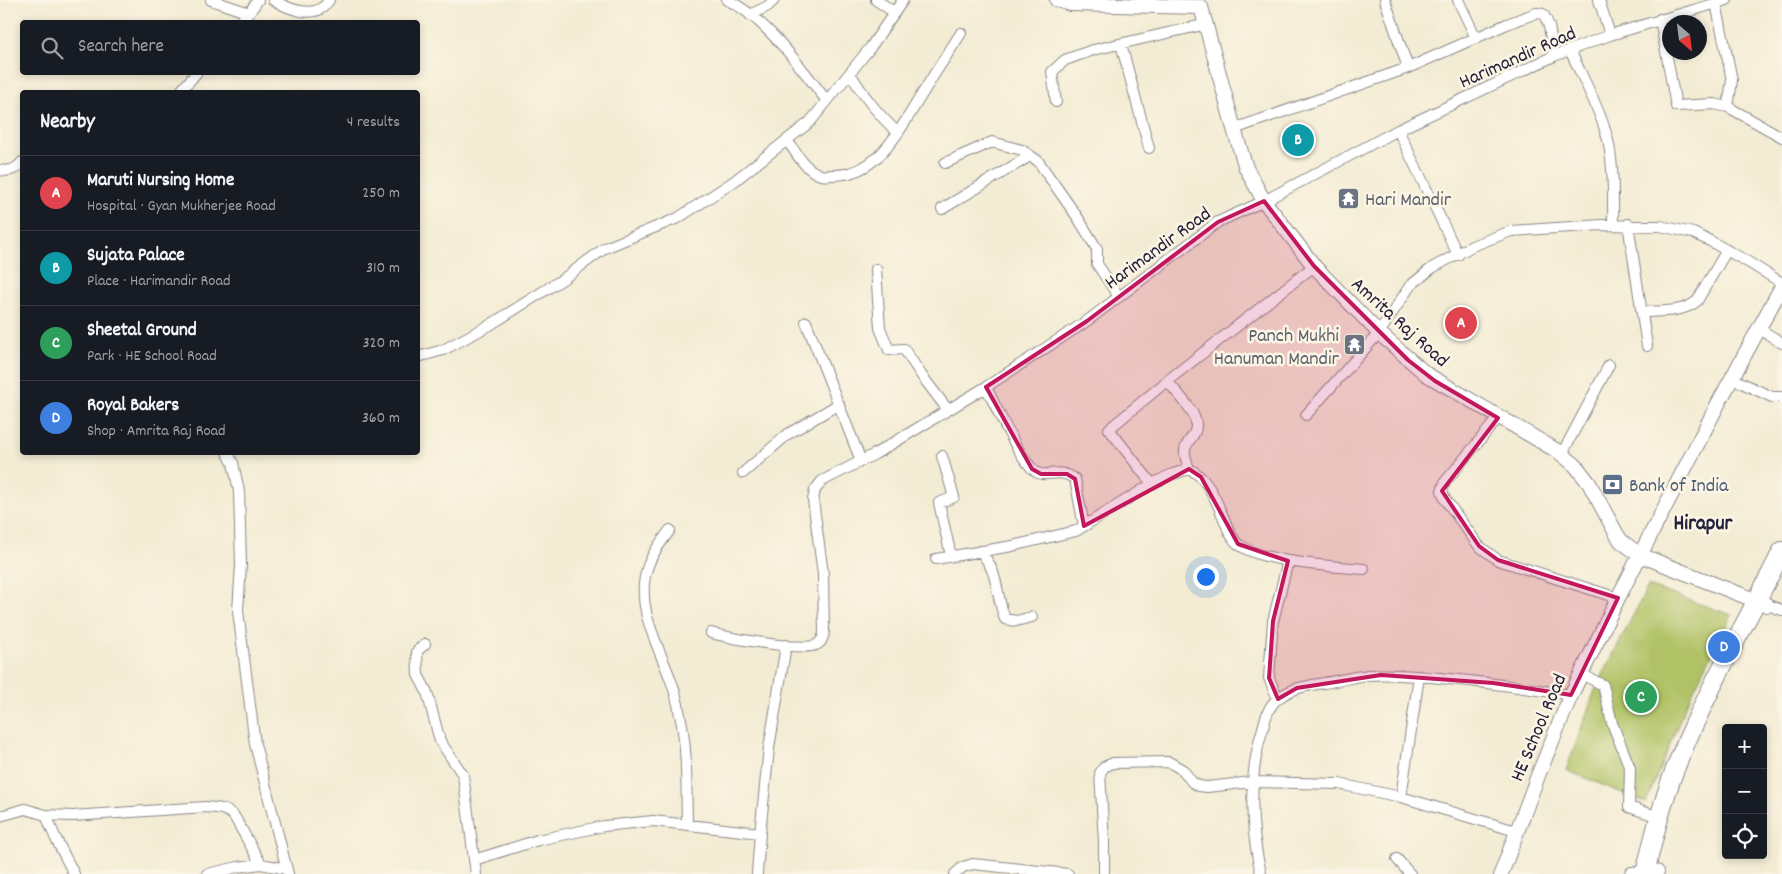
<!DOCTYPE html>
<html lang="en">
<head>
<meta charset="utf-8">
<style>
	:root { --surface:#171b24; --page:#242831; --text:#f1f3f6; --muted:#9ea1a6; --line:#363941; --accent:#1f6fb2 }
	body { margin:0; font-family:Dekko,sans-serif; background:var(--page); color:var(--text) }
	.controls { position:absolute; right:15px; bottom:15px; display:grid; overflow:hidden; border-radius:5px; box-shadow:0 2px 8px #0003 }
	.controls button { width:45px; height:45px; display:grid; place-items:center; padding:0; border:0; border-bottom:1px solid var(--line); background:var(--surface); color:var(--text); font:25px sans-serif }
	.compass { position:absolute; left:1662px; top:15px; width:45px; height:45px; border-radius:50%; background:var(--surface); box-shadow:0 2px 8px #0003; rotate:152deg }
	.you { position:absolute; left:1205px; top:576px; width:18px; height:18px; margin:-12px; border:4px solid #fff; border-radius:50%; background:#1a73e8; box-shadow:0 0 0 8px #1a73e833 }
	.badge { display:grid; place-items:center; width:32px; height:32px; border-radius:50%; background:var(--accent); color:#fff; font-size:16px; font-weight:700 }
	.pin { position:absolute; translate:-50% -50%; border:2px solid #fff; box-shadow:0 1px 5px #0006 }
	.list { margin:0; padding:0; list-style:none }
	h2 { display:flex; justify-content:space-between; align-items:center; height:65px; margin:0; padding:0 20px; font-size:21px }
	h2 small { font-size:16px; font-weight:400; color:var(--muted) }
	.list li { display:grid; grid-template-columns:32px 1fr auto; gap:15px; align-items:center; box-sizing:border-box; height:75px; padding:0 20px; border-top:1px solid var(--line) }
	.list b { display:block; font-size:19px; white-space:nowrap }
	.list p { margin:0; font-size:16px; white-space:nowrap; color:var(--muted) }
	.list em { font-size:16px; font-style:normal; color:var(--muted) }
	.icon { flex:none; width:28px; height:28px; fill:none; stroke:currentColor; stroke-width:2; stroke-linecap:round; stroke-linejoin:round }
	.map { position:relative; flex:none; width:1782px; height:874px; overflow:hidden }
	.search { position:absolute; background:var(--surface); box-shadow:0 2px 8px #0003; left:20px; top:20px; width:400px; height:55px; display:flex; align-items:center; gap:12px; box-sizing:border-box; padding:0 18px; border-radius:5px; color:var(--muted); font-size:19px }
	.panel { position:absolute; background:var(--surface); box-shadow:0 2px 8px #0003; left:20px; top:90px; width:400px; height:365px; border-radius:5px }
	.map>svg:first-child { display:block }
</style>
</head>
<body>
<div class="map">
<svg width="1782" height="874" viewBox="0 0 1782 874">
	<rect width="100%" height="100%" fill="#fcf5e5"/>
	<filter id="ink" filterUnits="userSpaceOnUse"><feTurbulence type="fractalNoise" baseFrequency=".02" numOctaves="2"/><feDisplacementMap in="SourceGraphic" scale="10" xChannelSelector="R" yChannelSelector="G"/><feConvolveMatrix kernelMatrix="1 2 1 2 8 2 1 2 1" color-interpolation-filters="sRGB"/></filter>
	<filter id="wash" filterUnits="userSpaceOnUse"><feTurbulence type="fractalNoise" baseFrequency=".0096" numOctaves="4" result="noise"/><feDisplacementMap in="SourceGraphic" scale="20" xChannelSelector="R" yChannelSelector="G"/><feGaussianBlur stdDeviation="1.12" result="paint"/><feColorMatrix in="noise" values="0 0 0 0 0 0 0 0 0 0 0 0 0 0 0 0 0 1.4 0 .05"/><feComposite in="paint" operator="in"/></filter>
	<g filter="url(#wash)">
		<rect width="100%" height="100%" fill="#f3ecd4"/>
		<path fill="#b1c266" stroke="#6a7250" d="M1648 586 1732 615 1686 705 1646 803 1566 770 1595 690Z"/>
	</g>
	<g filter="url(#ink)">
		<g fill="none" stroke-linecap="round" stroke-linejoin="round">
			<defs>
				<path id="street" d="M211 0 249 13 240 22
					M273 0C289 9 317 21 329 0
					M727 0C765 17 801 68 827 101
					M876 0 894 12
					M1385 0 1408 68
					M1458 0 1476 38
					M1599 0 1610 35
					M1716 3 1732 80 1728 107
					M249 13 258 0
					M750 15 768 6 774 0
					M1660 19 1676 106 1714 104 1728 107 1782 137
					M1121 44 1149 148
					M1570 50C1583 79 1600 109 1608 140 1614 168 1613 196 1613 225
					M850 73C865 98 877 113 898 133
					M180 92 197 72
					M1056 102 1052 72 1065 60 1093 50 1207 24
					M1234 129 1408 68 1507 24 1536 13 1543 14 1546 19 1549 26 1554 56
					M1398 130 1458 255
					M787 140C796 153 805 170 821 175 825 176 829 175 833 175 880 176 902 125 924 91 936 71 949 52 961 33
					M945 163 992 142 1022 150 1038 161 1078 218 1097 249V264L1119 297
					M0 170C9 172 16 170 22 162
					M942 209 1030 156
					M1628 224 1647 346
					M876 269 880 328 889 350 904 349 922 376 948 410
					M1642 312C1659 311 1683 313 1697 301L1727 250
					M806 322 861 461
					M1758 328 1782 343
					M418 357 443 350 490 325 563 279 605 248 678 218 733 182 810 122 870 48 903 0
					M1731 378 1772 397H1782
					M1167 381C1176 392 1197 412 1196 426 1196 437 1186 441 1185 450 1184 456 1188 464 1189 469
					M986 387C996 406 1021 464 1038 473 1048 478 1058 467 1075 479L1084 526
					M1306 415 1379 333 1410 286 1432 268 1472 246 1511 231 1602 225 1660 226 1693 233 1710 241 1748 262 1782 283
					M1498 418 1445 482 1442 491 1445 499 1479 546 1498 560 1618 598
					M227 452 233 463 239 491 241 565 238 611 255 744 288 874
					M1562 454 1609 365
					M942 456 954 497 939 503 951 556
					M743 473 788 434 839 404
					M1152 484 1170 475 1189 469C1208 477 1217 503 1225 521 1228 529 1231 538 1238 544 1263 563 1332 566 1364 569
					M670 530C661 542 651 555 647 569 635 606 658 645 670 678 675 690 678 703 680 715 688 751 686 789 687 825
					M980 551C1000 574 995 593 1005 619L1016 621 1032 617
					M936 559 1012 546 1076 531 1152 484 1109 429 1167 381 1314 266
					M1767 605 1782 610
					M711 633C729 638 802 651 816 645 822 642 823 638 824 632L823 574 813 500 815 490 822 481 875 454 986 387 1087 321 1218 222 1264 201 1398 130 1554 56 1610 35 1727 0
					M425 644 417 651 418 675 427 692 440 741 463 775 476 874
					M1581 674 1603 685 1612 723 1630 768 1629 807 1659 817
					M1278 699 1269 678 1273 621 1288 561
					M1401 797 1419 676
					M46 815 55 837 74 874
					M0 816 25 809 46 815 73 816 205 807C217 808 226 808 234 816L261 864
					M1397 859 1410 874
					M474 860 538 840 604 826 653 821 760 833
					M207 874 238 867 261 864 287 869
					M757 874 760 833 769 748 786 645
					M955 874 963 867 973 864 1068 874
					M1104 874V842L1100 773 1104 767 1113 763 1169 762 1183 770 1192 782 1199 786 1207 787 1252 782 1339 784 1401 797 1516 831
					M1261 874C1250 826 1248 776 1263 728 1265 719 1268 708 1275 701 1289 688 1306 686 1324 683 1338 681 1353 677 1368 675 1392 673 1417 676 1440 678 1484 682 1527 688 1571 695"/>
				<path id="secondary" d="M1057 0 1071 4 1201 7 1234 129 1246 168 1264 201 1314 266 1379 333 1426 374 1559 452 1575 465 1589 483 1616 533 1621 541 1640 555 1767 605
					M1501 874 1539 773 1571 695 1618 598 1719 402 1782 286
					M1632 874 1657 872"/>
				<path id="highway" d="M1645 874C1654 834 1664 794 1680 757 1709 686 1748 620 1782 551"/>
			</defs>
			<use href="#street" stroke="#8a8788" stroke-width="12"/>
			<use href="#secondary" stroke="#8a8788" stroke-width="16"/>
			<use href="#highway" stroke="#8a8788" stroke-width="20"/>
			<use href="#street" stroke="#fff" stroke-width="10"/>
			<use href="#secondary" stroke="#fff" stroke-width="14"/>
			<use href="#highway" stroke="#fff" stroke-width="18"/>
		</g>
	</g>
	<path fill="#c2185b" fill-opacity="0.2" stroke="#c2185b" stroke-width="4" stroke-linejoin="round" d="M1264 201 1314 266 1408 360 1435 381 1498 418 1442 491 1479 546 1498 560 1618 598 1571 695 1493 683 1381 675 1297 688 1278 699 1269 678 1273 621 1288 561 1238 544 1201 477 1189 469 1084 526 1075 479 1067 474H1041L1032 469 986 387 1087 321 1218 222Z"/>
	<defs>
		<symbol id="temple-square" viewBox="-11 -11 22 22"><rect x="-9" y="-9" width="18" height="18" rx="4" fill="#6b7280" stroke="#fcf5e5"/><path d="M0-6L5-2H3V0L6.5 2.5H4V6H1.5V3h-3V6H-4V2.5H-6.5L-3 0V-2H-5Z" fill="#fff"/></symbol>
		<symbol id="bank-square" viewBox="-11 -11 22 22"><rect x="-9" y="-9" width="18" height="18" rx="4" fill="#5c6f8a" stroke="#fcf5e5"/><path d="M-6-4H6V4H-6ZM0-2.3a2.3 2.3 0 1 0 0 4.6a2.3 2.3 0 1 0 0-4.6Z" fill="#fff"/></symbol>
	</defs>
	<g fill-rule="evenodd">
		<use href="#temple-square" x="1336" y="186" width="25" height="25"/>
		<use href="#temple-square" x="1342" y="332" width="25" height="25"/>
		<use href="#bank-square" x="1600" y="472" width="25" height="25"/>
	</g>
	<g text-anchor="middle" stroke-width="5" stroke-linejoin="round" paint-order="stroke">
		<g font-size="20" fill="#22223b" stroke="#fcf5e5">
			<text transform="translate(1517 56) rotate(-24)" y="7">Harimandir Road</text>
			<text transform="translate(1157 247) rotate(-36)" y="7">Harimandir Road</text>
			<text transform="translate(1401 321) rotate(42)" y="7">Amrita Raj Road</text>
			<text transform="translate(1537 727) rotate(-67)" y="7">HE School Road</text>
		</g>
		<g font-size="20" fill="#5b616d" stroke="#fcf5e5" text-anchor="start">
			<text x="1365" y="205">Hari Mandir</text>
			<text x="1339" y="341" text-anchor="end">Panch Mukhi<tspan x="1339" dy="23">Hanuman Mandir</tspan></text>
		</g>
		<g font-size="20" fill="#4e5e75" stroke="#fcf5e5" text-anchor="start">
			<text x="1629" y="491">Bank of India</text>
		</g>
		<g font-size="21" font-weight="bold" fill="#22223b" stroke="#fcf5e5">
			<text x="1703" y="529">Hirapur</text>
		</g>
	</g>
</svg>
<div class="controls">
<button>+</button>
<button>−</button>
<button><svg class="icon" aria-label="locate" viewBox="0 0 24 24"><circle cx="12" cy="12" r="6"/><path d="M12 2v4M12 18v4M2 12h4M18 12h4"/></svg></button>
</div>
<svg class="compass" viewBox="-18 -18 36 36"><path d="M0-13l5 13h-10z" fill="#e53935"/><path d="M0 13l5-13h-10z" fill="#9ea1a6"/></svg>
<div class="you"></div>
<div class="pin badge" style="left:1461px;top:323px;background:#e0444e">A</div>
<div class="pin badge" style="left:1298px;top:140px;background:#0f9aa8">B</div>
<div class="pin badge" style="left:1641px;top:697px;background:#2e9e5b">C</div>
<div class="pin badge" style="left:1724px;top:647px;background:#3f7fe0">D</div>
<div class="search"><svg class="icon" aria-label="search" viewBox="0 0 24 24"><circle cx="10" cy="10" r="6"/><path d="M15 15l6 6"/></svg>Search here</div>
<section class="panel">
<h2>Nearby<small>4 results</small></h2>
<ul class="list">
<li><span class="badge" style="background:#e0444e">A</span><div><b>Maruti Nursing Home</b><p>Hospital · Gyan Mukherjee Road</p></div><em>250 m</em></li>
<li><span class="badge" style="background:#0f9aa8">B</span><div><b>Sujata Palace</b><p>Place · Harimandir Road</p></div><em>310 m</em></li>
<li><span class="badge" style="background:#2e9e5b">C</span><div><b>Sheetal Ground</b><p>Park · HE School Road</p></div><em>320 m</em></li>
<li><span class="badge" style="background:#3f7fe0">D</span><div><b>Royal Bakers</b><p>Shop · Amrita Raj Road</p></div><em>360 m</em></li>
</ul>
</section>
</div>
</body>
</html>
